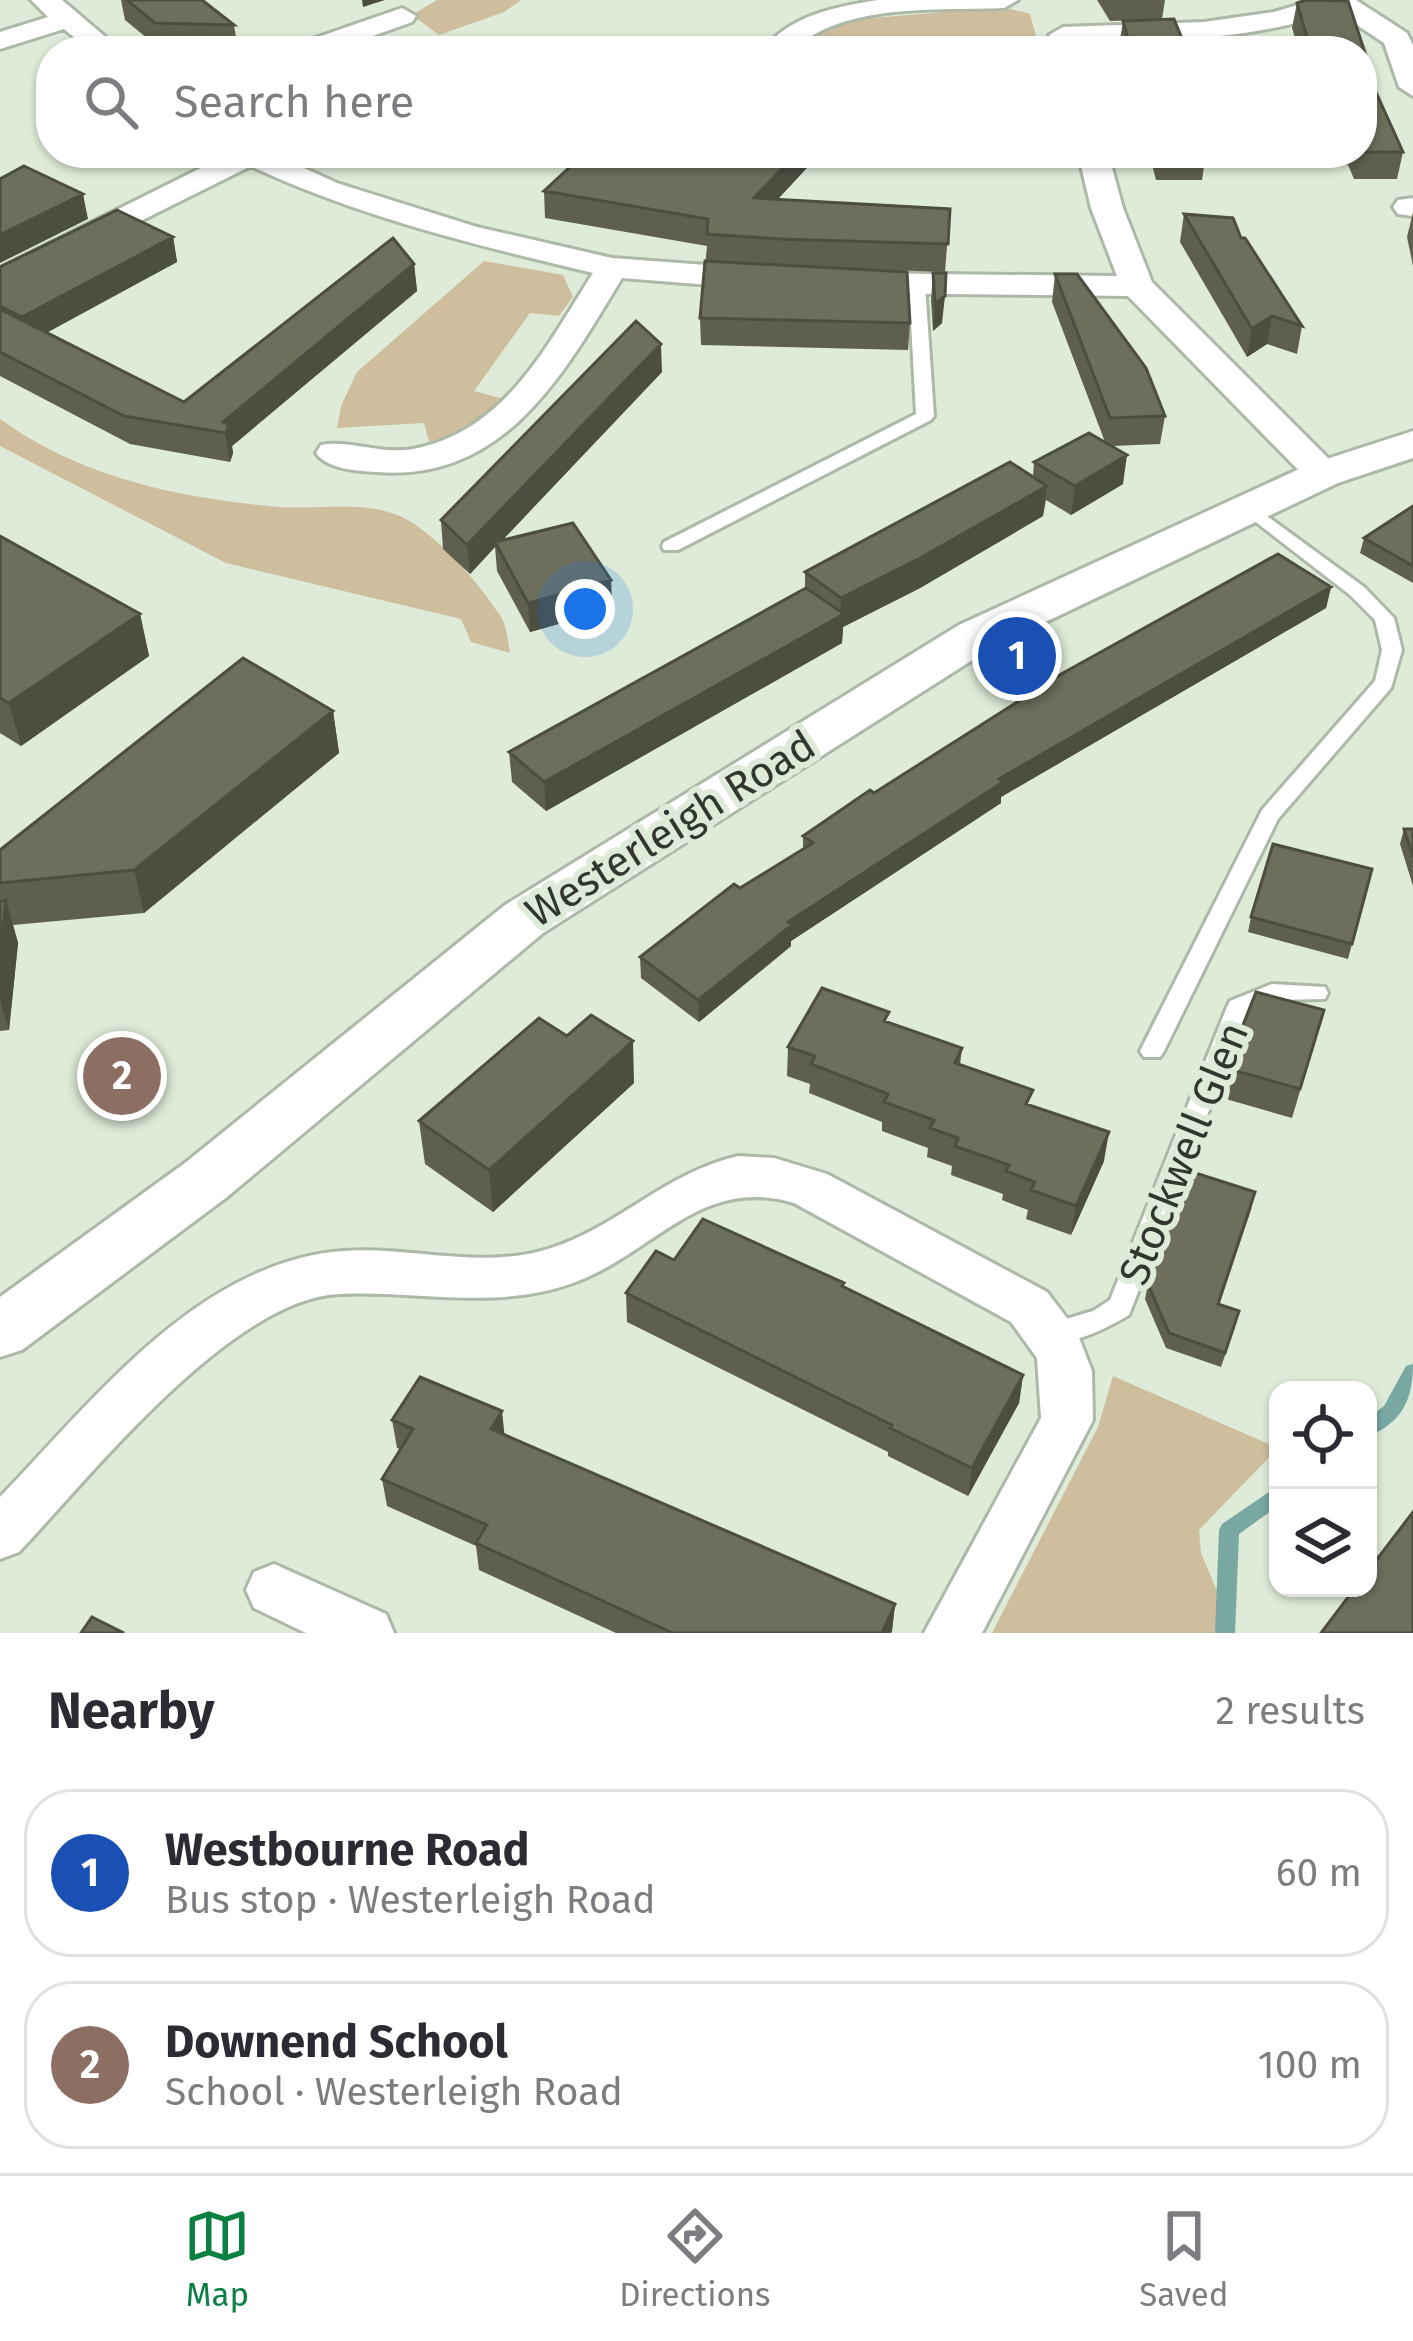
<!DOCTYPE html>
<html lang="en">
<head>
<meta charset="utf-8">
<style>
	:root { --surface:#fff; --page:#f2f2f3; --text:#2b2b33; --muted:#7c7c81; --line:#e1e1e2; --accent:#0b8043 }
	body { margin:0; font-family:"Fira Sans",sans-serif; background:var(--page); color:var(--text) }
	.controls { position:absolute; right:36px; bottom:36px; display:grid; overflow:hidden; border-radius:24px; box-shadow:0 3px 9px #0004 }
	.controls button { width:108px; height:108px; display:grid; place-items:center; padding:0; border:0; border-bottom:3px solid var(--line); background:var(--surface); color:var(--text); font:60px sans-serif }
	.you { position:absolute; left:585px; top:609px; width:42px; height:42px; margin:-30px; border:9px solid #fff; border-radius:50%; background:#1a73e8; box-shadow:0 0 0 18px #1a73e833 }
	.badge { display:grid; place-items:center; width:78px; height:78px; border-radius:50%; background:var(--accent); color:#fff; font-size:39px; font-weight:700 }
	.pin { position:absolute; translate:-50% -50%; border:6px solid #fff; box-shadow:0 3px 12px #0006 }
	.list { margin:0; padding:0; list-style:none }
	h2 { display:flex; justify-content:space-between; align-items:center; height:156px; margin:0; padding:0 48px; font-size:51px }
	h2 small { font-size:39px; font-weight:400; color:var(--muted) }
	.list li { display:grid; grid-template-columns:78px 1fr auto; gap:36px; align-items:center; box-sizing:border-box; height:168px; margin:0 24px 24px; padding:0 24px; border:3px solid var(--line); border-radius:48px }
	.list b { display:block; font-size:45px; white-space:nowrap }
	.list p { margin:0; font-size:39px; white-space:nowrap; color:var(--muted) }
	.list em { font-size:39px; font-style:normal; color:var(--muted) }
	.icon { flex:none; width:66px; height:66px; fill:none; stroke:currentColor; stroke-width:2; stroke-linecap:round; stroke-linejoin:round }
	.map { position:relative; flex:none; width:1413px; height:1633px; overflow:hidden }
	.search { position:absolute; background:var(--surface); box-shadow:0 3px 9px #0004; left:36px; right:36px; top:36px; height:132px; display:flex; align-items:center; gap:30px; box-sizing:border-box; padding:0 42px; border-radius:48px; color:var(--muted); font-size:45px }
	.sheet { height:540px; background:var(--surface) }
	nav { display:flex; justify-content:space-around; align-items:center; box-sizing:border-box; height:168px; border-top:3px solid var(--line); background:var(--surface); font-size:33px; color:var(--muted) }
	nav a { display:grid; justify-items:center; gap:6px }
	nav .on { color:var(--accent) }
	.map>svg:first-child { display:block }
</style>
</head>
<body>
<div class="map">
<svg width="1413" height="1633" viewBox="0 0 1413 1633">
	<rect width="100%" height="100%" fill="#deebd8"/>
	<path fill="#cebe9d" d="M437 0H521L504 12 439 35 412 15Z
		M1003 7 1030 14 1040 51H794L795 44 826 26 849 20Z
		M484 261 563 275 573 297 559 316 530 313 474 391 504 399 469 428 430 445 424 423 337 428 341 406 357 372Z
		M0 419C81 478 180 498 278 507 317 510 359 500 397 515 432 528 481 585 501 617 507 627 508 641 510 653L471 642 461 619 226 563 0 446Z
		M1113 1376 1278 1448 1199 1530 1201 1553 1226 1612 1218 1633H992L1098 1427Z"/>
	<g fill="none" stroke-linecap="round" stroke-linejoin="round">
		<path fill="#79a8a2" fill-rule="evenodd" d="M1413 1364C1413 1400 1402 1422 1368 1437V1418L1384 1406 1406 1366Z
			M1278 1486V1506L1239 1534 1235 1633H1215L1219 1530 1222 1524Z"/>
		<defs>
			<path id="service" d="M917 280 925 285 934 416 931 420 678 550H664L662 546 664 542 916 414 909 285Z
				M1249 503 1364 587 1394 618 1402 650 1391 688 1278 819 1164 1051 1160 1057H1144L1140 1051 1262 810 1375 681 1382 650 1375 620 1350 595 1243 512 1240 508Z
				M1272 984 1325 987 1328 993 1325 999 1274 1000 1247 1013 1129 1315C1107 1328 1071 1347 1046 1341L1042 1333 1046 1325 1093 1311 1110 1300 1227 1007 1230 1001Z"/>
			<path id="minor" d="M31 0H62L122 51H91L64 29 0 49V32L48 17Z
				M878 0H1018L1004 8C938 11 843 2 792 51H762C790 15 835 7 878 0Z
				M1315 0H1356L1407 33 1413 45V96L1399 87 1384 43 1336 11C1248 42 1155 41 1063 43L1049 35 1063 27 1204 22 1274 12Z
				M402 8 416 16 412 22 331 51H291L295 45Z
				M231 153H271L337 183 477 227 612 258 760 269 776 279 760 289 622 278C565 372 505 483 376 472 357 471 327 469 316 453L321 445C349 439 381 455 413 449 506 431 547 345 593 273 476 245 360 217 251 166L0 291V268Z
				M1078 153H1108L1123 208 1152 282 1336 466 1341 474 1336 482H1310L1128 296 852 293 836 283 852 273 1117 276 1091 208Z
				M1413 198V216L1398 214 1393 207 1398 200Z
				M738 1156 774 1158 827 1174 1047 1292 1076 1330 1092 1371 1093 1420 982 1633H924L1041 1418 1037 1358 1011 1322 794 1203C700 1175 655 1253 573 1283 495 1311 418 1290 339 1294 231 1299 91 1476 19 1552L0 1559V1497C91 1403 193 1269 332 1252 405 1243 479 1272 551 1248 618 1227 663 1174 738 1156Z
				M274 1564 386 1614 394 1633H306L254 1608 246 1590 254 1572Z"/>
			<path id="tertiary" d="M1413 431V458L1338 483 993 647 543 933 227 1197 22 1350 0 1357V1297L185 1163 505 905 959 625 1308 465Z"/>
		</defs>
		<use href="#service" stroke="#adb9a8" stroke-width="6"/>
		<use href="#minor" stroke="#adb9a8" stroke-width="6"/>
		<use href="#tertiary" stroke="#adb9a8" stroke-width="6"/>
		<use href="#service" fill="#fff" fill-rule="evenodd"/>
		<use href="#minor" fill="#fff" fill-rule="evenodd"/>
		<use href="#tertiary" fill="#fff" fill-rule="evenodd"/>
	</g>
	<path fill="#5e5f4f" d="M121 0H202L234 25 238 50 159 48 125 20Z
		M1097 0H1165L1162 19 1110 21Z
		M1306 0 1348 1 1370 68 1369 76 1403 152 1397 179H1354L1348 165H1338L1333 153H1362V51H1299L1292 28 1297 3Z
		M1123 21 1187 51H1121L1119 46Z
		M1149 153H1206L1202 180H1156Z
		M815 159 778 199 950 209 945 272 835 268 910 323 908 350 701 345 700 318 707 246 545 218 544 191Z
		M1413 212V266L1407 237Z
		M1184 214 1241 238 1302 326 1297 354 1267 344 1247 357 1180 242Z
		M173 237 177 262 46 332 184 402 414 264 417 291 232 446 233 453 230 462 130 444 0 376V267Z
		M933 273 942 323 933 331 931 300Z
		M1055 274 1165 416 1160 444 1112 446 1123 484 1071 515 1046 500 1043 516 920 588 843 627 842 643 546 811 512 782 509 752 805 589V572L1033 476 1034 462 1105 442 1052 302Z
		M662 372 502 540 611 580 612 609 530 632 497 571 495 547 470 574 443 549 441 520Z
		M1413 506V583L1360 553 1364 538Z
		M0 536 140 614 149 656 21 746 0 733Z
		M1331 587 1326 608 1001 797V803L791 941V946L699 1022 641 978 640 957 740 888 803 849V836L874 793Z
		M333 711 339 753 144 913 13 925 18 943 9 1030 0 1031V850Z
		M1404 829H1413V886L1400 844Z
		M1372 869 1348 959 1248 932 1251 917Z
		M1324 1010 1292 1118 1219 1097 1226 1068Z
		M889 1023 962 1048 960 1065 1030 1105 1104 1161 1071 1235 1026 1219 1028 1210 1002 1200 1003 1194 951 1175 952 1166 927 1157 928 1148 882 1131V1122L809 1093 810 1084 787 1076 788 1047Z
		M567 1036 634 1083 493 1212 425 1164 419 1121Z
		M1252 1207 1219 1305 1235 1326 1221 1367 1166 1348 1145 1299 1148 1284Z
		M674 1260 844 1283V1287L1023 1375 1019 1403 968 1496 888 1456V1452L627 1322 626 1293Z
		M392 1420 504 1435 895 1604 892 1631 891 1633H616L479 1570 476 1546 387 1506 382 1479 400 1449 397 1448Z"/>
	<path fill="#4c4e40" d="M362 0H385L363 7Z
		M797 153H816L815 159 754 225V198Z
		M83 194 88 219 0 263V235Z
		M173 237 177 262 28 343 22 317Z
		M414 264 417 291 232 446 233 453 230 462 223 422Z
		M945 296 942 323 933 331 935 304Z
		M1272 316 1267 344 1247 357 1252 329Z
		M661 344 662 372 497 546 495 542V547L470 574 467 545Z
		M1127 455 1123 484 1071 515 1075 486Z
		M1047 486 1043 516 920 588 843 627 842 643 546 811 544 782 840 616 841 598Z
		M611 580 612 609 530 632 528 603Z
		M1331 587 1326 608 1001 797V803L791 941V946L699 1022 698 1000 788 922 999 779Z
		M140 614 149 656 21 746 9 703Z
		M333 711 339 753 144 913 134 870Z
		M6 900 18 943 9 1030 0 1000V953Z
		M633 1041 634 1083 493 1212 489 1170Z
		M1109 1132 1104 1161 1071 1235 1076 1206Z
		M1023 1375 1019 1403 968 1496 972 1468Z
		M502 1411 505 1439 491 1429Z
		M895 1604 892 1631 891 1633H882Z"/>
	<path fill="#6d6f5c" stroke="#4c4e40" stroke-width="3" d="M127 0H202L234 25 155 23Z
		M1306 0 1348 1 1370 68H1365L1403 152H1362V51H1311L1297 3Z
		M1174 19 1187 51H1131L1123 21Z
		M585 153H797L754 198 950 209 948 244 780 239 707 234 708 219 544 191Z
		M24 166 83 194 0 235V179Z
		M117 210 173 237 22 317 0 306V267Z
		M1184 214 1233 218 1241 238H1245L1302 326 1272 316 1252 329Z
		M393 238 414 264 223 422 229 424 226 433 124 416 0 352V309L184 402Z
		M705 261 907 272 910 323 700 318Z
		M933 273H946L945 296 935 304Z
		M1055 274H1077L1146 368 1165 416 1110 418Z
		M636 321 661 344 467 545 441 520Z
		M1089 433 1127 455 1075 486 1034 462Z
		M1010 462 1047 486 922 557 841 598 805 572Z
		M1413 506V566L1364 538Z
		M573 523 611 580 528 603 495 542Z
		M0 536 140 614 9 703 0 698Z
		M1278 554 1331 587 999 779 1003 782 788 922 792 925 698 1000 640 957 734 884 740 888 813 843 803 836 870 790 874 793 1063 673Z
		M806 588 844 614 544 782 509 752Z
		M243 658 333 711 134 870 0 883V850Z
		M1404 829H1413V857Z
		M1273 844 1372 869 1352 944 1251 917Z
		M6 900 0 953V901Z
		M822 988 889 1012 884 1021 962 1048 955 1063 1033 1090 1026 1104 1109 1132 1076 1206 1031 1190 1035 1182 1006 1171 1009 1165 955 1146 958 1138 930 1128 934 1120 884 1102 888 1094 811 1064 815 1056 788 1047Z
		M1256 992 1324 1010 1300 1089 1226 1068Z
		M591 1015 633 1041 489 1170 419 1121 539 1018 567 1036Z
		M1189 1171 1255 1192 1218 1304 1239 1311 1225 1353 1169 1333 1148 1284Z
		M703 1219 844 1283 842 1286 1023 1375 972 1468 890 1428 892 1425 626 1293 656 1251 674 1260Z
		M420 1377 502 1411 491 1429 895 1604 882 1633H673L476 1543 487 1525 382 1479 413 1429 392 1420Z
		M1413 1512V1633H1321L1355 1588H1368V1571Z
		M92 1617 124 1633H81Z"/>
	<g text-anchor="middle" stroke-width="12" stroke-linejoin="round" paint-order="stroke">
		<g font-size="42" fill="#31362f" stroke="#deebd8">
			<text transform="translate(670 828) rotate(-32)" y="15">Westerleigh Road</text>
			<text transform="translate(1183 1153) rotate(-68)" y="15">Stockwell Glen</text>
		</g>
	</g>
</svg>
<div class="controls">
<button><svg class="icon" aria-label="locate" viewBox="0 0 24 24"><circle cx="12" cy="12" r="6"/><path d="M12 2v4M12 18v4M2 12h4M18 12h4"/></svg></button>
<button><svg class="icon" aria-label="layers" viewBox="0 0 24 24"><path d="M12 4l9 5-9 5-9-5zM3 14l9 5 9-5"/></svg></button>
</div>
<div class="you"></div>
<div class="pin badge" style="left:1017px;top:656px;background:#1a4fb4">1</div>
<div class="pin badge" style="left:122px;top:1076px;background:#8d6e63">2</div>
<div class="search"><svg class="icon" aria-label="search" viewBox="0 0 24 24"><circle cx="10" cy="10" r="6"/><path d="M15 15l6 6"/></svg>Search here</div>
</div>
<section class="sheet">
<h2>Nearby<small>2 results</small></h2>
<ul class="list">
<li><span class="badge" style="background:#1a4fb4">1</span><div><b>Westbourne Road</b><p>Bus stop · Westerleigh Road</p></div><em>60 m</em></li>
<li><span class="badge" style="background:#8d6e63">2</span><div><b>Downend School</b><p>School · Westerleigh Road</p></div><em>100 m</em></li>
</ul>
</section>
<nav>
<a class="on"><svg class="icon" aria-label="map" viewBox="0 0 24 24"><path d="M3 6l6-2 6 2 6-2v14l-6 2-6-2-6 2zM9 4v14M15 6v14"/></svg>Map</a>
<a><svg class="icon" aria-label="directions" viewBox="0 0 24 24"><path d="M12 3l9 9-9 9-9-9zM9 14v-3h6M13 9l2 2-2 2"/></svg>Directions</a>
<a><svg class="icon" aria-label="saved" viewBox="0 0 24 24"><path d="M7 4h10v16l-5-4-5 4z"/></svg>Saved</a>
</nav>
</body>
</html>
